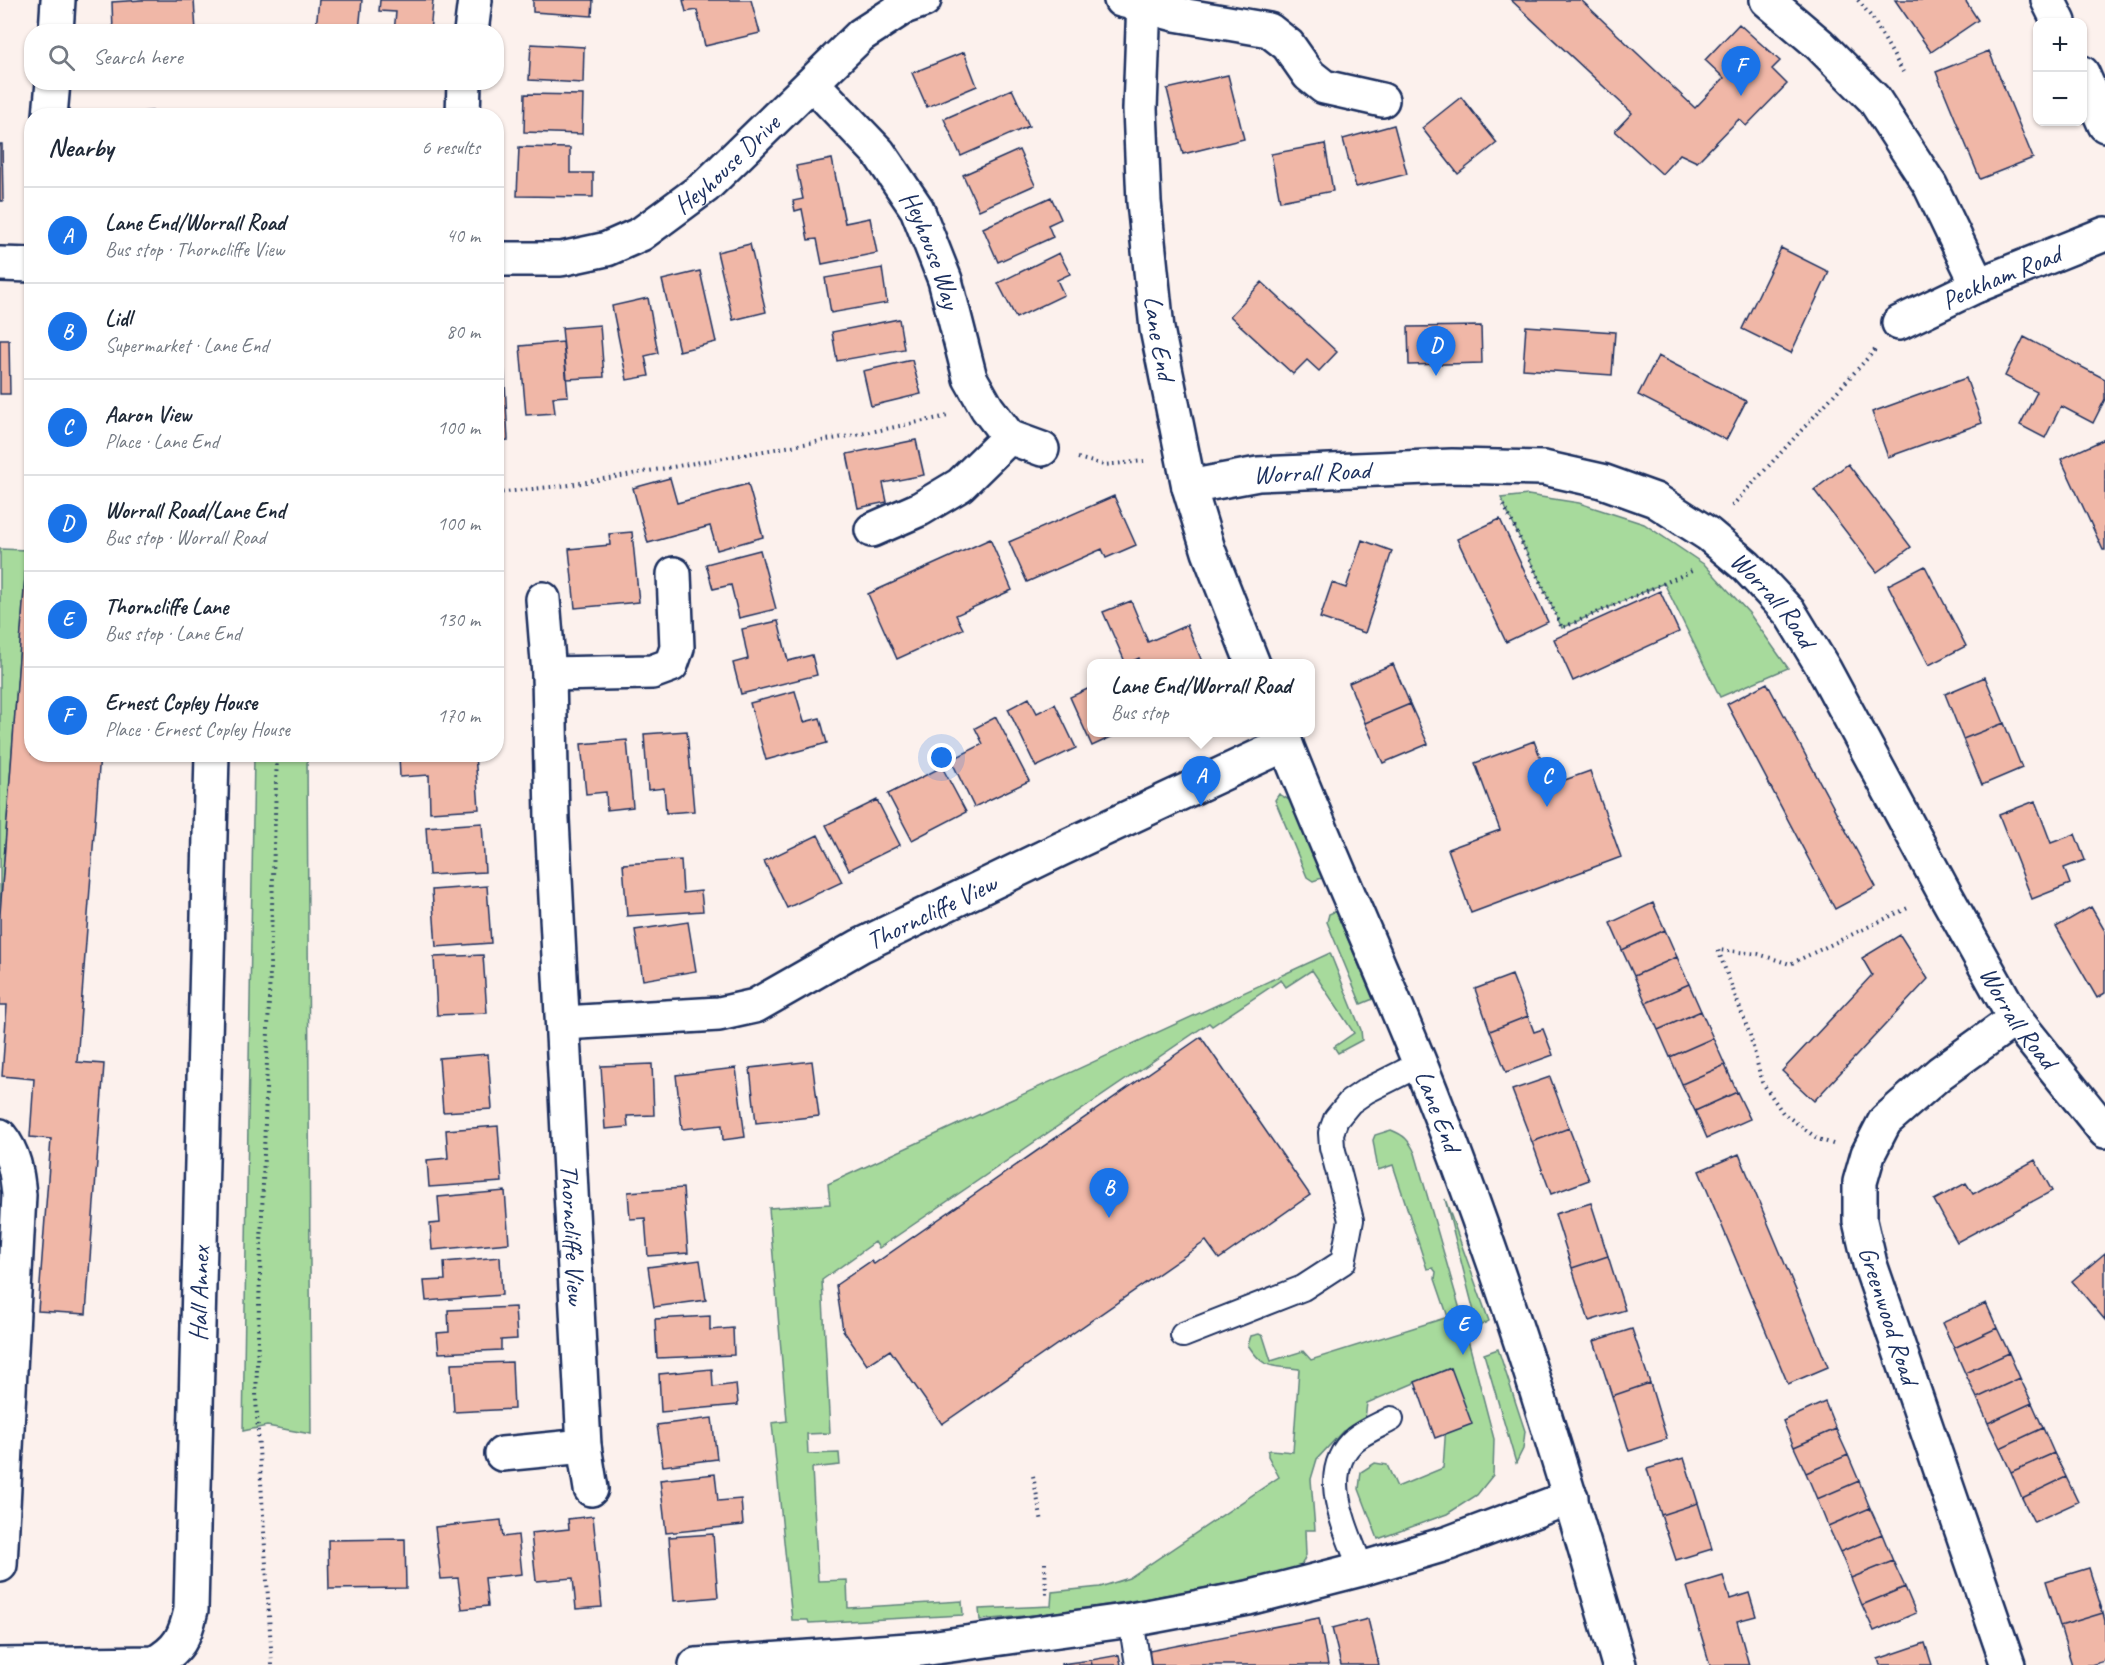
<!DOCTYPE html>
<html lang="en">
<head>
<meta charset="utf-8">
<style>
	:root { --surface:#fff; --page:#f2f2f3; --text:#1f2937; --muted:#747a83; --line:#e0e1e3; --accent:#1a73e8 }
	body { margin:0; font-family:Caveat,sans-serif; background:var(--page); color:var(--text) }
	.controls { position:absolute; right:18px; top:18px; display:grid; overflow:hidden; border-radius:12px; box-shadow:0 2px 4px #0004 }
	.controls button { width:54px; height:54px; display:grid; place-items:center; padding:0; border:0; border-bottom:2px solid var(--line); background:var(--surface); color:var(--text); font:30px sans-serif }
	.you { position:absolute; left:942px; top:758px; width:21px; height:21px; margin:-15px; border:4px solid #fff; border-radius:50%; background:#1a73e8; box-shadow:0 0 0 9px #1a73e833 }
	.badge { display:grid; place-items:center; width:39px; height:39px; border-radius:50%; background:var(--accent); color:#fff; font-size:20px; font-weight:700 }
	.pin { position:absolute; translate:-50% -50px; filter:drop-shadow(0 2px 3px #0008) }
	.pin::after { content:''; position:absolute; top:32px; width:21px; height:18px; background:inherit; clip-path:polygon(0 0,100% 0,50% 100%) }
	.popup { position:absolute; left:1087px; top:659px; width:228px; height:78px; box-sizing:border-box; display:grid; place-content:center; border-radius:12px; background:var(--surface); filter:drop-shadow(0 2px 4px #0005); font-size:20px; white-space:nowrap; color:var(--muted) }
	.popup b { font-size:22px; color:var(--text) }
	.popup::after { content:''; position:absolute; left:50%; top:100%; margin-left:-12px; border:12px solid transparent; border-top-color:var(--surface) }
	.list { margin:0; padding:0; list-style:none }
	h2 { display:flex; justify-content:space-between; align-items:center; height:78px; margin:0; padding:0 24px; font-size:26px }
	h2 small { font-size:20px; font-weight:400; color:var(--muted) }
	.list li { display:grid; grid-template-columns:39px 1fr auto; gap:18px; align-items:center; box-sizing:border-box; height:96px; padding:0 24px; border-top:2px solid var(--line) }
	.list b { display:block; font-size:22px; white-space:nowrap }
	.list p { margin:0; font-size:20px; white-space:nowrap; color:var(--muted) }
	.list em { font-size:20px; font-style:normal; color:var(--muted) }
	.icon { flex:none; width:33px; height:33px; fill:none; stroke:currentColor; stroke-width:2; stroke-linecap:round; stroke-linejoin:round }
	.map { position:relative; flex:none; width:2105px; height:1665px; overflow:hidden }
	.search { position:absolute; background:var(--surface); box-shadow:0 2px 4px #0004; left:24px; top:24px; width:480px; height:66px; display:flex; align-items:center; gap:15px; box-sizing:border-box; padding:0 21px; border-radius:24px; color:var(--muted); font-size:22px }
	.panel { position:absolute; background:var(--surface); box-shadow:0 2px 4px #0004; left:24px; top:108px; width:480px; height:654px; border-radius:24px }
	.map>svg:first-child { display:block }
</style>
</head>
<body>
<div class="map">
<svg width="2105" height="1665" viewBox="0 0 2105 1665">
	<rect width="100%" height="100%" fill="#fcf1ed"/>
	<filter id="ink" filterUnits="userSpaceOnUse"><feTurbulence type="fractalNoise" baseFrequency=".0167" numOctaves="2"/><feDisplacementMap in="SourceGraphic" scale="12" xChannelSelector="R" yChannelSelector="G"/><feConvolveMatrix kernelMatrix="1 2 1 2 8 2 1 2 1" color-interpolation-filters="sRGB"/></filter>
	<g filter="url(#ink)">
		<path fill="#a7da9c" stroke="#61847d" stroke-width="1.5" d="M1528 495 1579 503 1644 524 1705 565 1749 613 1788 668 1720 697 1664 583 1562 628 1501 498Z
			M0 549 27 550 0 914Z
			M254 755H307L311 1434 267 1426 243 1431Z
			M1279 794 1291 801 1322 878 1313 881 1307 877 1275 800Z
			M1336 911 1373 999 1361 1004 1327 922 1329 914Z
			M1330 953 1361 1030 1362 1040 1338 1053 1334 1047 1354 1033 1312 970 1286 987 1281 980 1212 1026 1209 1023 879 1248 875 1242 822 1280 830 1433 807 1434 808 1454 839 1453 840 1465 812 1468 818 1581 847 1580 848 1608 962 1601 963 1615 809 1623 808 1620H792L772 1423 787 1421 769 1208 830 1204 828 1184Z
			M1391 1130C1404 1135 1409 1140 1415 1153L1461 1313 1494 1439 1493 1475 1477 1495 1447 1514 1378 1539 1359 1489 1361 1472 1375 1463 1387 1465 1397 1487 1443 1468 1450 1368 1367 1403 1365 1419 1357 1427 1343 1431 1317 1459 1311 1479 1315 1530H1305L1306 1555 1301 1566 1292 1571C1188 1591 1085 1612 980 1620L979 1609 1051 1606 1052 1592 1100 1587 1129 1578 1279 1477 1268 1456V1451L1271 1450 1293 1452 1299 1369C1271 1365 1265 1371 1248 1345L1251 1336 1259 1334 1263 1336 1271 1361 1303 1351 1311 1360 1448 1317 1435 1279 1436 1272 1433 1268 1427 1269 1393 1165 1378 1170 1373 1140 1375 1135Z
			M1445 1199 1489 1321 1478 1327Z
			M1498 1349 1525 1431 1523 1449 1516 1463 1484 1354Z"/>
		<path fill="#f0b7a7" stroke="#1b2f5e" stroke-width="1.5" d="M142 0H194L196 32H113L112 2Z
			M319 0H362L359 31 316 27Z
			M380 0H433L430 32H394L396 12 379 11Z
			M533 0H593L592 16 533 12Z
			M683 0H751L760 33 705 46 697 10 686 12Z
			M1511 0H1581L1695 108 1724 78 1705 60 1739 24 1780 61 1772 69 1787 84 1746 126 1739 119 1697 162 1680 154 1662 174 1615 131 1632 113Z
			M1895 0H1965L1978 20 1931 52Z
			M531 44 584 47 583 83 529 80Z
			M1989 51 2033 158 1980 179 1936 72Z
			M964 52 977 86 927 107 912 73Z
			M1228 75 1244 139 1183 154 1167 89Z
			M1012 89 1029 126 961 156 944 119Z
			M525 94 583 95 582 134 524 132Z
			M1461 97 1497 143 1458 174 1422 128Z
			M152 111V116H101V115Z
			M1394 125 1407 174 1356 187 1343 139Z
			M0 144H2L3 201H0Z
			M1325 144 1333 191 1280 201 1271 154Z
			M519 147 570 148V173H593V197L517 196Z
			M1019 150 1035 185 979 210 963 175Z
			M832 159 845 223 870 218 877 253 822 264 817 239 808 240 802 209 795 211 793 201 803 199 796 166Z
			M1051 197 1061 219 1048 225 1053 237 998 262 983 228Z
			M750 244 766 312 733 320 717 252Z
			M1781 248 1829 272 1791 353 1742 329Z
			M1059 253 1070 274 1057 280 1064 295 1016 318 998 283Z
			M882 268 887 303 831 313 825 278Z
			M700 271 716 342 679 351 662 280Z
			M1262 282 1337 352 1319 371 1307 360 1293 374 1230 316Z
			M648 298 658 353 645 356 649 376 627 380 612 306Z
			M899 319 904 349 837 361 832 332Z
			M600 325 604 377 567 379 562 328Z
			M1481 326 1482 363 1409 365 1408 327Z
			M1526 326 1615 332 1612 375 1523 369Z
			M2024 337 2105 379V399L2093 423 2061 406 2045 438 2020 425 2037 392 2005 376Z
			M0 340H9L10 394H0Z
			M563 342 568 396 553 397 555 413 526 415 520 346Z
			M1658 356 1746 401 1726 440 1638 395Z
			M912 360 921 394 871 406 863 371Z
			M504 364 508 440 496 441V365Z
			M1966 378 1982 423 1888 457 1872 412Z
			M2105 439V550H2103L2061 459Z
			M916 440 924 475 883 483 887 502 858 508 847 454Z
			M1848 464 1911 547 1877 572 1814 490Z
			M670 478 677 503 748 484 763 537 717 550 710 526 648 543 633 488Z
			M1114 496 1136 545 1106 558 1102 549 1027 582 1009 542Z
			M1500 519 1548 622 1506 642 1457 539Z
			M632 532 639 602 575 608 569 549 610 545 609 534Z
			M990 539 1012 590 956 615 963 629 897 659 868 594Z
			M1362 540 1392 551 1365 633 1320 618 1332 583 1346 588Z
			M27 550H32V754H100L77 1062 104 1064 86 1314 38 1311 51 1139 30 1137 34 1079 2 1076 7 1005H0V914Z
			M760 550 776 609 739 618 731 585 713 589 706 564Z
			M1925 566 1966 646 1929 665 1888 585Z
			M1660 591 1679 632 1573 681 1554 639Z
			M1131 601 1148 642 1187 625 1203 664H1141L1139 658 1126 664 1103 612Z
			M778 621 788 661 812 655 817 675 741 694 733 663 748 659 742 629Z
			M1393 664 1410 704 1365 723 1349 683Z
			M1985 677 2004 723 1963 739 1945 694Z
			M1767 683 1876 887 1835 909 1727 704Z
			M1092 687V732H1122L1092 746 1070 697Z
			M795 691 804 722 820 718 827 743 766 760 750 703Z
			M1029 698 1037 713 1055 704 1076 748 1036 767 1008 709Z
			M1410 704 1428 744 1383 763 1365 723Z
			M996 717 1029 781 974 807 951 760 983 744 975 728Z
			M2004 723 2022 768 1982 785 1963 739Z
			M687 731 694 811 666 813 664 788 648 790 644 734Z
			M627 740 633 807 607 810 606 792 586 794 581 744Z
			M1534 741 1551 785 1590 771 1621 857 1471 913 1448 849 1500 830 1475 763Z
			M475 754 479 809 430 812 429 775 400 777 399 755Z
			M942 767 966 812 912 840 888 794Z
			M877 800 900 845 849 870 826 825Z
			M2035 801 2051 843 2075 834 2085 860 2064 868 2070 884 2032 899 1999 815Z
			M482 823 485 872 429 875 426 827Z
			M818 835 842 882 787 908 764 861Z
			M681 860 683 893 701 891 703 911 627 916 623 864Z
			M487 886 491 943 436 947 432 890Z
			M1653 903 1665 930 1622 950 1610 923Z
			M2091 907 2105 931V993L2097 998 2056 927Z
			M688 922 696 971 643 980 635 930Z
			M1665 930 1677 957 1634 976 1622 950Z
			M1900 935 1928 979 1814 1101 1782 1071 1872 975 1862 958Z
			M483 955 487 1013 437 1015 434 957Z
			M1677 957 1689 984 1646 1003 1634 976Z
			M1512 975 1528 1016 1490 1031 1475 989Z
			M1689 984 1701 1011 1658 1030 1646 1003Z
			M1701 1011 1713 1038 1670 1057 1658 1030Z
			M1528 1016 1534 1032 1543 1029 1553 1055 1506 1072 1490 1031Z
			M1201 1037 1310 1195 1219 1259 1206 1241 942 1424 890 1350 867 1365 843 1330 836 1285 871 1261 874 1264Z
			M1713 1038 1725 1065 1682 1084 1670 1057Z
			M488 1054 492 1109 443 1112 439 1058Z
			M812 1061 819 1116 756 1123 750 1068Z
			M652 1064 654 1115 627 1116 628 1127 605 1129 601 1066Z
			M1725 1065 1737 1092 1695 1111 1682 1084Z
			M736 1068 745 1137 723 1140 722 1125 682 1129 676 1075Z
			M1550 1077 1569 1128 1532 1142 1512 1090Z
			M1737 1092 1750 1119 1707 1138 1695 1111Z
			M498 1126 502 1182 429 1187 427 1160 448 1158 446 1130Z
			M1569 1128 1589 1180 1551 1194 1532 1142Z
			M1739 1154 1828 1367 1788 1384 1699 1171Z
			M2035 1160 2052 1191 1957 1242 1934 1200 1966 1183 1973 1194Z
			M683 1188 688 1253 648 1256 645 1218 630 1219 628 1192Z
			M505 1191 509 1243 432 1250 430 1224 440 1223 438 1197Z
			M1591 1203 1608 1256 1572 1268 1555 1214Z
			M2105 1253V1320L2072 1281Z
			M1608 1256 1625 1310 1589 1321 1572 1268Z
			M500 1257 502 1295 426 1301 424 1281 445 1280 444 1262Z
			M700 1260 706 1300 654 1307 648 1267Z
			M1986 1303 1997 1328 1954 1348 1942 1323Z
			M515 1307 517 1339 501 1340V1350L439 1353 437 1333 449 1332 448 1310Z
			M710 1316V1330L733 1328 734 1355 657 1358 655 1319Z
			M1997 1328 2009 1353 1965 1373 1954 1348Z
			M1632 1329 1650 1383 1612 1396 1594 1341Z
			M2009 1353 2020 1378 1977 1398 1965 1373Z
			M512 1362 514 1409 454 1412 451 1364Z
			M1451 1368 1472 1424 1435 1438 1415 1382Z
			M712 1369 713 1387 736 1384 738 1405 661 1412 659 1374Z
			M2020 1378 2032 1403 1988 1423 1977 1398Z
			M1650 1383 1667 1439 1629 1451 1612 1396Z
			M1825 1402 1836 1429 1794 1447 1783 1421Z
			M2032 1403 2043 1428 2000 1448 1988 1423Z
			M712 1418 717 1459 663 1466 657 1425Z
			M2043 1428 2054 1453 2011 1472 2000 1448Z
			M1836 1429 1848 1455 1806 1473 1794 1447Z
			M2054 1453 2066 1477 2022 1498 2011 1472Z
			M1848 1455 1859 1481 1817 1499 1806 1473Z
			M1684 1458 1698 1503 1661 1515 1647 1469Z
			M715 1474 718 1501 741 1499 743 1525 666 1533 660 1480Z
			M2066 1477 2078 1502 2034 1522 2022 1498Z
			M1859 1481 1870 1508 1828 1526 1817 1499Z
			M1698 1503 1712 1549 1676 1560 1661 1515Z
			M1870 1508 1882 1534 1840 1552 1828 1526Z
			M593 1516 602 1607 576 1609 573 1578 536 1581 531 1533 569 1529 568 1519Z
			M501 1520 503 1537 518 1535 522 1574 485 1578 488 1606 462 1609 458 1578 441 1579 435 1527Z
			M713 1534 718 1597 674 1601 669 1537Z
			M1882 1534 1893 1561 1851 1578 1840 1552Z
			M405 1539 406 1588 329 1589 328 1540Z
			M1893 1561 1905 1587 1862 1605 1851 1578Z
			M2089 1568 2103 1613 2060 1626 2046 1581Z
			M1723 1576 1730 1599 1749 1593 1756 1616 1737 1621 1749 1665H1710L1687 1587Z
			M1905 1587 1916 1613 1874 1631 1862 1605Z
			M2103 1613 2105 1621V1661L2091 1665H2072L2060 1626Z
			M1319 1618 1328 1665H1146L1144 1652Z
			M1368 1619 1379 1665H1341L1332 1628Z
			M1925 1643 1932 1665H1880L1878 1659Z
			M1119 1655 1121 1665H1092L1091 1660Z
			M1091 1660 1092 1665H1061V1664Z"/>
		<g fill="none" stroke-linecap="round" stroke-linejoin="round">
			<defs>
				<path id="lane" d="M1183 1335 1303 1288 1343 1262 1351 1220 1332 1147 1331 1133 1336 1119 1350 1102 1366 1091 1420 1064
					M1361 1569C1347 1530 1316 1473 1355 1439 1365 1431 1380 1425 1391 1419
					M1131 1620 1138 1665"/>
				<g id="street">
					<path d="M1121 0 1175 14 1269 30 1288 45 1309 75 1324 87 1382 100"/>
					<path d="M1767 0 1819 44 1874 99 1930 185 1978 285"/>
					<path d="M2048 0 2059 22"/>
					<path d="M56 32 58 0"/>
					<path d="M471 32 475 0"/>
					<path d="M2082 73 2105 125"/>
					<path id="s1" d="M813 84 879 153 917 209 945 280 970 378 987 408 1009 437"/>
					<path d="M50 116 53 82"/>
					<path d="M463 116 464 82"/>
					<path id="s2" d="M496 259H561L607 249 641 234 706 186 861 35 904 7 924 0"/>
					<path d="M0 264 32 265"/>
					<path id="s3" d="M1899 323 1978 285 2105 234"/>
					<path id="s4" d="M1189 487 1258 474 1452 466 1544 468 1602 481 1655 500 1708 534 1746 566 1790 613 1824 669 1944 892 2015 1019 2105 1131"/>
					<path d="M872 530 920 509 960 485 1009 437 1042 449"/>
					<path id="s5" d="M543 599 549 674 552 819 584 1446 591 1489"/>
					<path d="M549 674 652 672 671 665 677 648 674 574"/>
					<path id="s6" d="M563 1023 719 1014 755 1006 860 946 1061 849 1286 744"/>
					<path d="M0 1136C14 1153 17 1173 19 1195L0 1565"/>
					<path d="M502 1454 584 1446"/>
					<path id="s7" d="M0 1665 155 1663C179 1649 185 1637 191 1610L212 754"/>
					<path d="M696 1665 922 1649 1131 1620 1248 1598 1361 1569 1449 1543 1571 1497"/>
					<path d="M2008 1665 1870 1264 1860 1221V1182L1868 1154 1885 1121 1940 1073 2015 1019"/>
				</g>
				<g id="secondary">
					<path id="s8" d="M1144 0 1140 109 1144 202 1157 329 1189 487 1209 552 1253 664"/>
					<path id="s9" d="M1281 732C1325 844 1375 953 1420 1064 1499 1260 1561 1462 1619 1665"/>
				</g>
			</defs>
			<use href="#lane" stroke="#1b2f5e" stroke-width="28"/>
			<use href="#street" stroke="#1b2f5e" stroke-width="38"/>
			<use href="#secondary" stroke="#1b2f5e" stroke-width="38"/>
			<path stroke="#1b2f5e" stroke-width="4" stroke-dasharray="1.5 4.5" stroke-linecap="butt" d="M1858 0 1873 19 1903 72
				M1078 458 1104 465 1144 461
				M496 493 569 485 861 434 948 416
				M1504 505 1562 628 1692 571
				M1732 506 1875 350
				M1833 1144 1818 1139 1783 1113 1762 1082 1750 1035 1718 950 1758 954 1790 964 1910 907
				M1033 1476 1042 1522
				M1045 1563 1046 1595
				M272 1665 256 1398 277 754"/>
			<use href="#lane" stroke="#fff" stroke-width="24"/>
			<use href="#street" stroke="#fff" stroke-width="33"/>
			<use href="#secondary" stroke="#fff" stroke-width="33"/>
		</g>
	</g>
	<g text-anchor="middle" stroke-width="4.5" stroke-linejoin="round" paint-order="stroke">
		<g font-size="26" fill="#1b2f5e" stroke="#fff">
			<text dy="9" stroke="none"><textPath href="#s2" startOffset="260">Heyhouse Drive</textPath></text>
			<text dy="9" stroke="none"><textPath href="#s1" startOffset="206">Heyhouse Way</textPath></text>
			<text dy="9" stroke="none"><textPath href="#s3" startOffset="112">Peckham Road</textPath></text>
			<text dy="9" stroke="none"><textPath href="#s8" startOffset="339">Lane End</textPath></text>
			<text dy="9" stroke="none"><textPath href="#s4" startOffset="124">Worrall Road</textPath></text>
			<text dy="9" stroke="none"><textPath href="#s4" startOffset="628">Worrall Road</textPath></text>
			<text dy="9" stroke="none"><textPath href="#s6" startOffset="393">Thorncliffe View</textPath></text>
			<text dy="9" stroke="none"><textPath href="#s4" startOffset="1114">Worrall Road</textPath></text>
			<text dy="9" stroke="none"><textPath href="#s9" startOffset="410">Lane End</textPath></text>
			<text dy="9" stroke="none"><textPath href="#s5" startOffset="636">Thorncliffe View</textPath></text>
			<text dy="9" stroke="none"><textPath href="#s7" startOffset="538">Hall Annex</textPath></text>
			<text transform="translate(1889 1315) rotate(72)" y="9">Greenwood Road</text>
		</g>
	</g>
</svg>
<div class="controls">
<button>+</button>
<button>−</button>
</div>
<div class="you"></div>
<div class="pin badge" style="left:1201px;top:806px">A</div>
<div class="popup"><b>Lane End/Worrall Road</b>Bus stop</div>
<div class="pin badge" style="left:1109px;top:1218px">B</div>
<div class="pin badge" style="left:1547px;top:807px">C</div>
<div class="pin badge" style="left:1436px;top:376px">D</div>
<div class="pin badge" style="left:1463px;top:1355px">E</div>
<div class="pin badge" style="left:1741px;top:96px">F</div>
<div class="search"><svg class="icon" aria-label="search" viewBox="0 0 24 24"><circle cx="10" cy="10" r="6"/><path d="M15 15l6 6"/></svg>Search here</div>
<section class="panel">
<h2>Nearby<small>6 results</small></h2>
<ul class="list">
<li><span class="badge">A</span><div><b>Lane End/Worrall Road</b><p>Bus stop · Thorncliffe View</p></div><em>40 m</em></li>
<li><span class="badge">B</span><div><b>Lidl</b><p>Supermarket · Lane End</p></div><em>80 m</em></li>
<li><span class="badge">C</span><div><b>Aaron View</b><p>Place · Lane End</p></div><em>100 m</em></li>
<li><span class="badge">D</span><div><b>Worrall Road/Lane End</b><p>Bus stop · Worrall Road</p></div><em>100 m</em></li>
<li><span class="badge">E</span><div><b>Thorncliffe Lane</b><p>Bus stop · Lane End</p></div><em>130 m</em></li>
<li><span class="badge">F</span><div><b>Ernest Copley House</b><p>Place · Ernest Copley House</p></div><em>170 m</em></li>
</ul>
</section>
</div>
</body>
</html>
